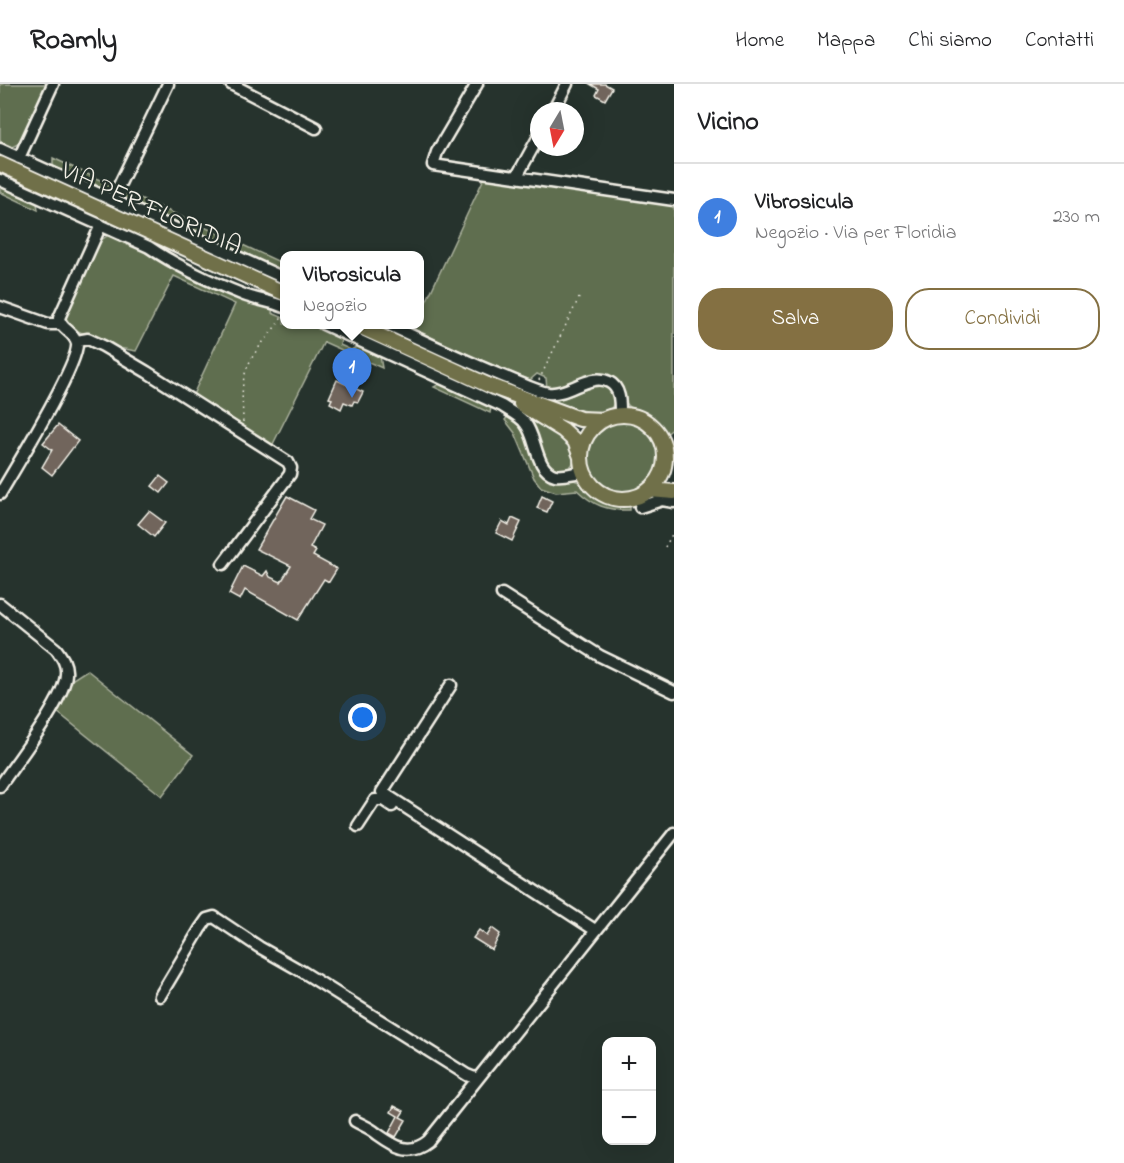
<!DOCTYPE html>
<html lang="it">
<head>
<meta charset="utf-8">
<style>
	:root { --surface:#fff; --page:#f2f2f2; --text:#202124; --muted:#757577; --line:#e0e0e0; --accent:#847042 }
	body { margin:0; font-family:"Indie Flower",sans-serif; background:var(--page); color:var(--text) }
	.controls { position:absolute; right:18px; bottom:18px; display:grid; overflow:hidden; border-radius:12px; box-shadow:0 6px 24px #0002 }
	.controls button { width:54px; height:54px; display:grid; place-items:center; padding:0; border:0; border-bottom:2px solid var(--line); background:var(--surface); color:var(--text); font:30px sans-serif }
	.compass { position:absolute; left:530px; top:18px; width:54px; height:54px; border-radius:50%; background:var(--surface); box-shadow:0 6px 24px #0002; rotate:190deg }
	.you { position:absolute; left:363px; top:634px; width:21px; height:21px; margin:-15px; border:4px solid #fff; border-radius:50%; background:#1a73e8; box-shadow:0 0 0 9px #1a73e833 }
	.badge { display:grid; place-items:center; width:39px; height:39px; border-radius:50%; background:var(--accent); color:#fff; font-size:20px; font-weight:700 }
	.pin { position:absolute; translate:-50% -50px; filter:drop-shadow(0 2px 3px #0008) }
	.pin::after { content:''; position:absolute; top:32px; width:21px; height:18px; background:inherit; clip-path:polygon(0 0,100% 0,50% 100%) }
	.popup { position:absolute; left:280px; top:167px; width:144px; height:78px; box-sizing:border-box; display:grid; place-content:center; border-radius:12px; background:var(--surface); filter:drop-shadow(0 2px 4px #0005); font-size:20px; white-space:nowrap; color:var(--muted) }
	.popup b { font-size:22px; color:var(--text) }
	.popup::after { content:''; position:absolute; left:50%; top:100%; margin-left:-12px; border:12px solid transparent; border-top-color:var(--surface) }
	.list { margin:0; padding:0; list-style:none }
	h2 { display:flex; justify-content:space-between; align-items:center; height:78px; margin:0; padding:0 24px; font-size:26px }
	h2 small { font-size:20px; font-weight:400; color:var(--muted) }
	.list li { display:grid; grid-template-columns:39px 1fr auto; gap:18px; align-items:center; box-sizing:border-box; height:108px; padding:0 24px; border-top:2px solid var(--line) }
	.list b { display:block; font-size:22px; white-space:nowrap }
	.list p { margin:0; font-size:20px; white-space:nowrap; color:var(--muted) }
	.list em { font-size:20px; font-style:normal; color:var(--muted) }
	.actions { display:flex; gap:12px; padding:18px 24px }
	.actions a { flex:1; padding:14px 0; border:2px solid var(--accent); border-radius:24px; text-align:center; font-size:21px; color:var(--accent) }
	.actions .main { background:var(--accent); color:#fff }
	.map { position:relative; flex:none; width:674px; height:1079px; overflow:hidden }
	header { display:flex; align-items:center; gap:36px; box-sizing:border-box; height:84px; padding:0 30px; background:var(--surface); border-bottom:2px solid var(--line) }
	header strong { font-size:28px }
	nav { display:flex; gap:33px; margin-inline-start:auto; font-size:21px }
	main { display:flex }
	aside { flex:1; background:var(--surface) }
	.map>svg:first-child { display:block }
</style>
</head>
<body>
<header>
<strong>Roamly</strong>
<nav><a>Home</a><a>Mappa</a><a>Chi siamo</a><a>Contatti</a></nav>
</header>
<main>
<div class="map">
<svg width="674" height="1079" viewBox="0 0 674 1079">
	<rect width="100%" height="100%" fill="#26332d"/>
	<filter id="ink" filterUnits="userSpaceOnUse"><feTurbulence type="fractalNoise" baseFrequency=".0167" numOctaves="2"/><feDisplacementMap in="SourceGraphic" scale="12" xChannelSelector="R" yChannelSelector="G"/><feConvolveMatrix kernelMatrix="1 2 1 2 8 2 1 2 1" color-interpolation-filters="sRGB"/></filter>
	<g filter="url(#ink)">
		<path fill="#5f6e50" stroke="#aab09c" stroke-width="1.5" d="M0 0H49L24 53 20 59 12 63 0 57Z
			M53 74 115 103 108 106 53 82Z
			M485 92 674 119V344L665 351 656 336 650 331 630 323 624 317 618 297C597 284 583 299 562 304 558 305 552 305 547 305L546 294 537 290 530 296 478 275 405 241 419 240 420 231Z
			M0 102 37 118 38 126 0 108Z
			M122 106 224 152 219 157 125 114Z
			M110 150C165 175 214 209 273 224L272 229 284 234V240L311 241 341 254 340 261 351 266 358 262 380 272 382 284 324 258 271 364 192 313 235 220 174 192 136 267 113 263 69 243 65 238 64 229 94 161Z
			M234 157 284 180V187L234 164Z
			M441 299 491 323 490 329 434 303Z
			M597 301C609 301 613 306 615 318L610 326C586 331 573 324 550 315L564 314Z
			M509 331C534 347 530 377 550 397L574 396 579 398 595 414 616 421H630V426C607 427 593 421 577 406L556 408 541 403 534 394 515 349 505 336Z
			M527 331C547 343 567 351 575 374 572 384 567 386 557 387 541 379 537 346 527 331Z
			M586 373a37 37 0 1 1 74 0a37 37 0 1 1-74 0Z
			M87 586 193 671 162 712 56 627 66 611 70 597Z"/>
		<path fill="#71655c" stroke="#f4f1e8" stroke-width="1.5" d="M590 0H605L612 4 605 16 596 11 599 5Z
			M337 296 363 308 358 318 354 317 352 321 344 318 341 325 330 319 332 315 329 314Z
			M58 341 78 357 52 391 42 383 52 366 43 359Z
			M160 392 169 399 161 409 152 402Z
			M287 412 314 426 309 435 322 441 310 464 316 467 313 472 337 485 329 498 324 495 298 536 245 506 240 516 229 510 243 482 263 492 267 487 270 493 281 498 291 482 256 465Z
			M542 412 552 417 547 428 537 424Z
			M149 427 165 439 154 453 138 440Z
			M512 434 521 438 512 457 496 449 502 437 509 441Z
			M492 844 500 850 492 866 473 854 479 846 487 852Z
			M394 1022 404 1027 400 1033 406 1036 396 1053 389 1049 398 1032 391 1028Z"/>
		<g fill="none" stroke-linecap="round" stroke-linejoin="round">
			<defs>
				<path id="minor" d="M231 0 316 44
					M477 0 437 68 433 81 674 116
					M553 27 567 0
					M0 65 284 194
					M19 74 53 0
					M517 92 539 52
					M0 96 149 163C178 183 211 198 244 211 257 216 271 217 284 223
					M112 116 168 0
					M0 223 48 240H60
					M323 240 502 322C509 327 520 332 525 339 537 353 535 386 555 391 564 393 575 388 584 388
					M387 240C426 258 465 277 505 293 519 298 533 306 548 309 568 312 590 288 609 298 621 304 620 320 620 331
					M77 257 88 255 103 262 147 288 288 378 291 384 290 390 223 480
					M0 410C14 386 80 279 77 259 74 247 61 246 59 234L101 141
					M640 423 662 416 674 418
					M502 510 600 572 674 608
					M0 520 56 565C62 573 67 580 66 590 65 616 16 678 0 702
					M451 601 382 708 595 846
					M358 742 375 716H383L392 722
					M160 912 200 845 207 835 214 833 259 863 303 888 467 991 477 995
					M355 1037C362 1041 370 1044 376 1049 393 1061 408 1073 428 1057L674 749"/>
				<path id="major" d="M0 80 284 209
					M354 240 490 302 580 335 603 336
					M521 320 563 346 575 357 581 373
					M581 373a42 42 0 1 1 84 0a42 42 0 1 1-84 0Z
					M650 406 674 408"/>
			</defs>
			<use href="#minor" stroke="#f4f1e8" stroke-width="15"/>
			<use href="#major" stroke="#f4f1e8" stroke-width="18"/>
			<path stroke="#f4f1e8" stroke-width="1.5" stroke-dasharray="1.5 4.5" stroke-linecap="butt" d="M539 296 579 214
				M243 338C243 321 240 303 246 287 253 265 272 251 282 232
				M665 463 674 447"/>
			<use href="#minor" stroke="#26332d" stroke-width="10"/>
			<use href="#major" stroke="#6f704a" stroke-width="14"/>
		</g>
	</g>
	<g text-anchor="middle" stroke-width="5" stroke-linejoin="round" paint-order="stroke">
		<g font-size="26" fill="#f4f1e8" stroke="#26332d">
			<text transform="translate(152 123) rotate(24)" y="9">VIA PER FLORIDIA</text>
		</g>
	</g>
</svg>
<div class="controls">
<button>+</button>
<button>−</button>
</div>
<svg class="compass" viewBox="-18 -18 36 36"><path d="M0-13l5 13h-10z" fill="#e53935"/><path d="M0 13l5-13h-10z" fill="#757577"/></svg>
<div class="you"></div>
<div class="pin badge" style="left:352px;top:314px;background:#3f7fe0">1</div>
<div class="popup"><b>Vibrosicula</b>Negozio</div>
</div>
<aside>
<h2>Vicino<small></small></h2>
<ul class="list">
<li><span class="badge" style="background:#3f7fe0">1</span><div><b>Vibrosicula</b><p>Negozio · Via per Floridia</p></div><em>230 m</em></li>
</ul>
<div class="actions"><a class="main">Salva</a><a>Condividi</a></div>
</aside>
</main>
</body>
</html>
